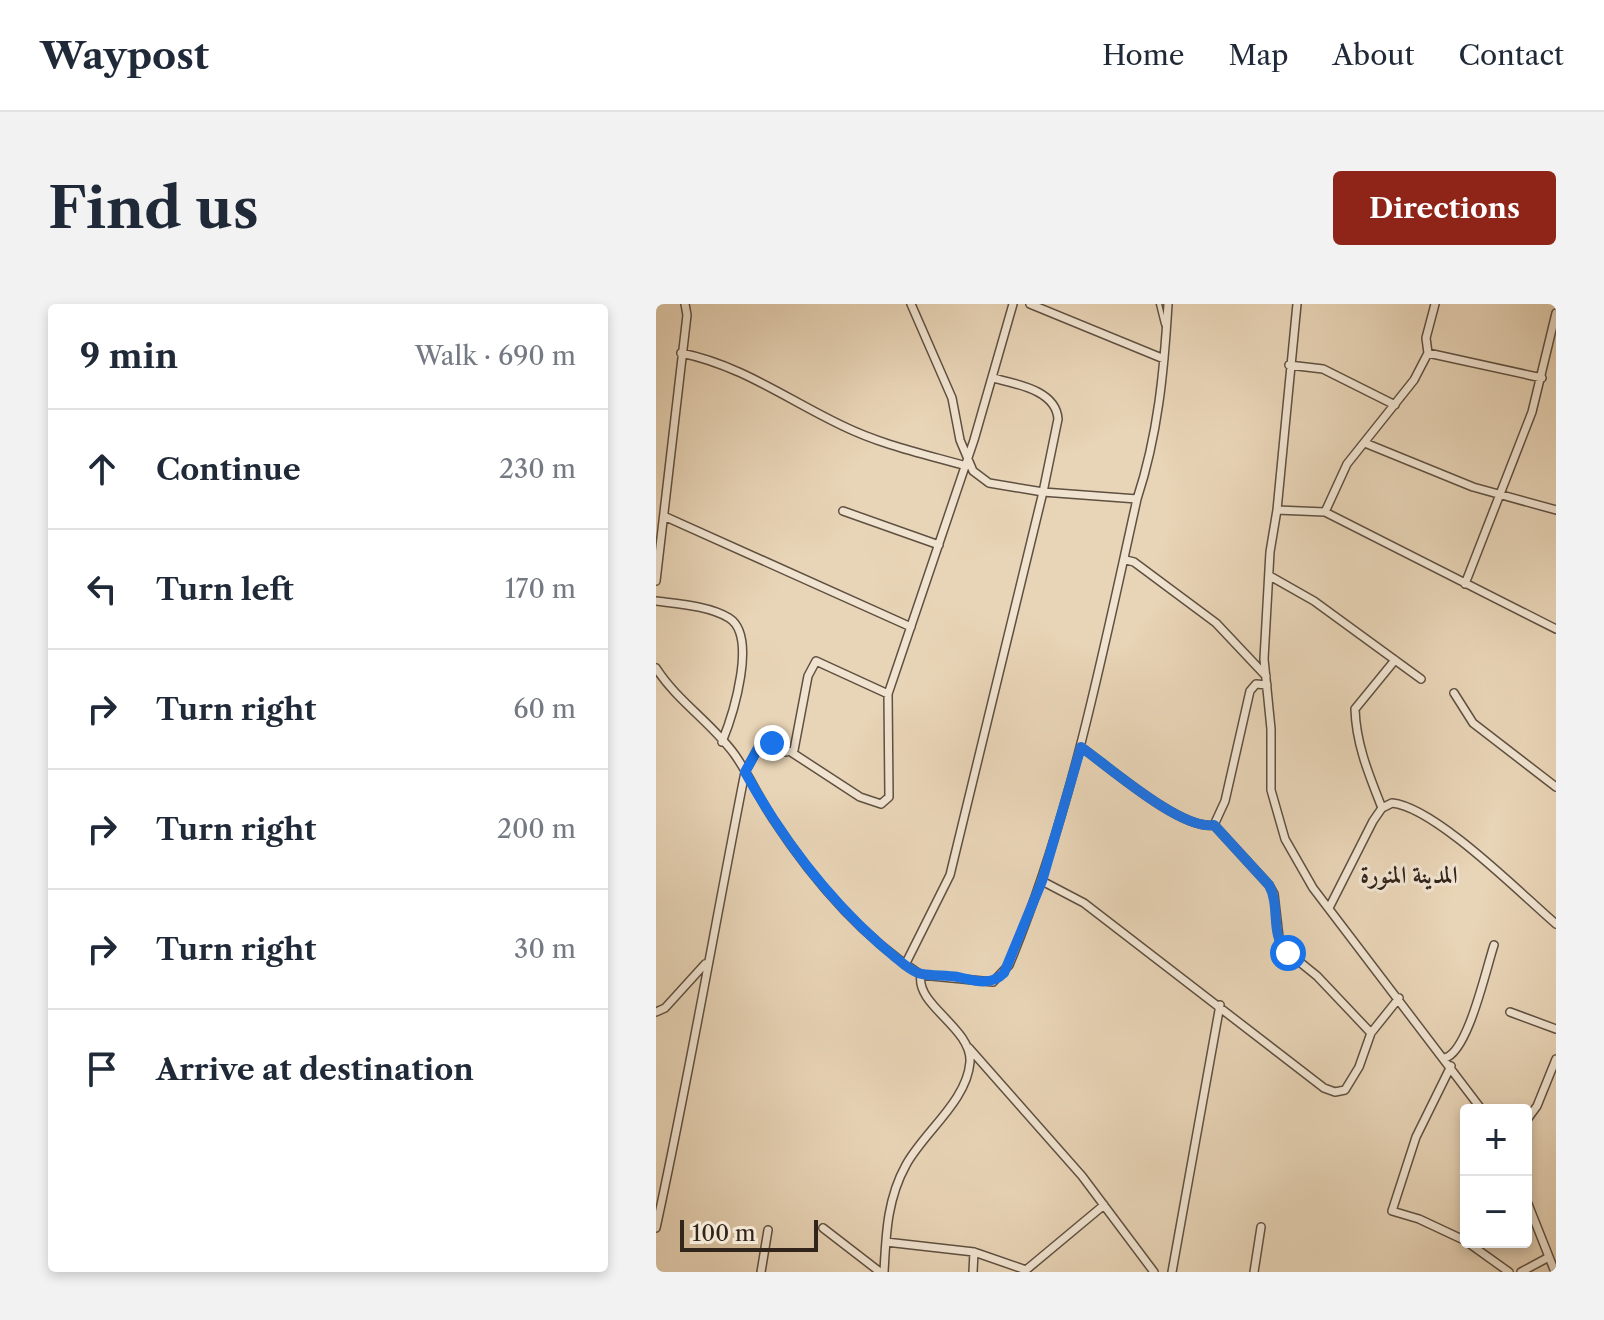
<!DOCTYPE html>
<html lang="en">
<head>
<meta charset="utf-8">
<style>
	:root { --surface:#fff; --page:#f2f2f3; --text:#1f2937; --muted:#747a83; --line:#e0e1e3; --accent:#8f2418 }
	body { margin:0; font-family:"Libre Caslon Text",Amiri,serif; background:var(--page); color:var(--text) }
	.controls { position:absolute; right:24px; bottom:24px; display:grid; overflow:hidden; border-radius:8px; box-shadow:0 4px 12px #0003 }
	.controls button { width:72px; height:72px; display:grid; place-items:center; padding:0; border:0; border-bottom:2px solid var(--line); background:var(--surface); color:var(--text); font:40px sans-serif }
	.scale { position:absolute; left:24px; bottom:20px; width:138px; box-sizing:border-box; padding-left:8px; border:4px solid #31241a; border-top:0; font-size:22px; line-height:28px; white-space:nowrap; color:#31241a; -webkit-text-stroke:6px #f0e3d0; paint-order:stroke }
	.stop { position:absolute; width:24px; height:24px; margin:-18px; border:6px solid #1a73e8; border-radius:50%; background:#fff }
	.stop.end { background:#1a73e8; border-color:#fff; box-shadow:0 2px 8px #0008 }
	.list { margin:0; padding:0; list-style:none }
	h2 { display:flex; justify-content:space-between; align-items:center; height:104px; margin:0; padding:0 32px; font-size:34px }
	h2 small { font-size:26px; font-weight:400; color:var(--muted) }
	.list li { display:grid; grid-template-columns:52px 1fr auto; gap:24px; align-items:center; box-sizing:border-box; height:120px; padding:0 32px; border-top:2px solid var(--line) }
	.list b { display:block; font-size:30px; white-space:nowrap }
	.list em { font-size:26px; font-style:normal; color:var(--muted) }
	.icon { flex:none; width:44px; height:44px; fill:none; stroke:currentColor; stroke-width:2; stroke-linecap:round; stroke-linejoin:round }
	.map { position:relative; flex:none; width:900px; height:968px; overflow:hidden; border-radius:8px }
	header { display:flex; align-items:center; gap:48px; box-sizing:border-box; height:112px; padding:0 40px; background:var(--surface); border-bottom:2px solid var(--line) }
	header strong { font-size:38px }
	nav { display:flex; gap:44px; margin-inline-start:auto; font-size:28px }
	.intro { display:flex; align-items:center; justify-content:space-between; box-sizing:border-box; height:192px; padding:0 48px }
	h1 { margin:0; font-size:56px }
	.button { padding:20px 36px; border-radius:8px; background:var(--accent); color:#fff; font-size:28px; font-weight:700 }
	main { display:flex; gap:48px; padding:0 48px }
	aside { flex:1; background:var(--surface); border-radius:8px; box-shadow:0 4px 12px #0003 }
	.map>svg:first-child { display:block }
</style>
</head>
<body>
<header>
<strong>Waypost</strong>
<nav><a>Home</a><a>Map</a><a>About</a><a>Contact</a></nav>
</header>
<div class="intro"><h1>Find us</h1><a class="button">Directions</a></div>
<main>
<aside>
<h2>9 min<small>Walk · 690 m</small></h2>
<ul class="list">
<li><svg class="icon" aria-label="ahead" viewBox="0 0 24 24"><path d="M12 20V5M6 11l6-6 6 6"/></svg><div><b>Continue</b></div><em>230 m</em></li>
<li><svg class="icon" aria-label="left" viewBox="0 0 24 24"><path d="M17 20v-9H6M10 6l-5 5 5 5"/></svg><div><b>Turn left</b></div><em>170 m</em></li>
<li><svg class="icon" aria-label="right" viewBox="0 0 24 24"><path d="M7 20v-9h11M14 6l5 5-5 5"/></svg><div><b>Turn right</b></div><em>60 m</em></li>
<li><svg class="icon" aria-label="right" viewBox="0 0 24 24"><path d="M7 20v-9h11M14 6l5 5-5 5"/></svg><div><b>Turn right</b></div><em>200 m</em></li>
<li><svg class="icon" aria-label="right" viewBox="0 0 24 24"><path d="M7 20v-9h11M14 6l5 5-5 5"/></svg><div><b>Turn right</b></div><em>30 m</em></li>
<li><svg class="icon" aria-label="arrive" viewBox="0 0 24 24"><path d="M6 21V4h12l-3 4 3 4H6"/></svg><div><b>Arrive at destination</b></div></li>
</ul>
</aside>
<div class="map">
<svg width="900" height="968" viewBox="0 0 900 968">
	<rect width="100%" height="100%" fill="#e8d4b6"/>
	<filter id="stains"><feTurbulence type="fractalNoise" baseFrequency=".0025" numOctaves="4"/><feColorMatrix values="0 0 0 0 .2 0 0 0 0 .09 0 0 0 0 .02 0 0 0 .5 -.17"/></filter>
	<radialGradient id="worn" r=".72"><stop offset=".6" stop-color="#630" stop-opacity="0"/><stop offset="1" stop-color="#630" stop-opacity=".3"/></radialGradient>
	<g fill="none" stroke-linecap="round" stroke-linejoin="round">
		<defs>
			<path id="lane" d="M503 0 508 20"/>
			<path id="street" d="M255 0 296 94 304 136 317 167 333 179 387 188 402 115C400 86 360 80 337 74
				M374 0 508 55
				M779 0 770 34 772 49 886 74
				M25 49C85 61 132 96 187 122 226 141 268 150 310 162
				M633 61 667 65 739 101
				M709 139 817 183 900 206
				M481 195C502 131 508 67 512 0
				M621 206 641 0
				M187 207 283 241
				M669 208 691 160 758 76 772 49
				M10 213 255 323
				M470 256 478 258 560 319 610 372
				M614 272 658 297 765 375
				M0 277 31 11 29 0
				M809 280 876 108 900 9
				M0 297C23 300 53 302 73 314 102 332 77 411 66 438
				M0 364C21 397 56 419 79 451 93 471 103 494 117 515 155 573 205 632 265 671 259 701 316 724 314 758 311 797 268 828 250 861 231 895 230 931 228 968
				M798 389 817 419 900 483
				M425 443C453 463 526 527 558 521L569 497 594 387 600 380 611 381
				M135 448 204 493 225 500 233 493 232 390
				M726 504C713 471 700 440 699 405L739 356
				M558 521 613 581 618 590 624 642 661 672 715 729 743 694
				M386 577 428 599 668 784 679 788 689 786 703 763 715 729
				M673 604 717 517 726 504 736 499C779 503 865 590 900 620
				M249 661 294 571 387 188 481 195C446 352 415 512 353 661L337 678 265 671
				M0 708 9 704 49 660
				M854 708 900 725
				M313 744 426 872 498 968
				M789 754C812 748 830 665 838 641
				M795 762 760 833 736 907 763 915 810 937
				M826 806 657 584 629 535 615 486V425L608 355 614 248 621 206 669 208 900 325
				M870 817 881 802 900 755
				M870 895 899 968
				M0 924C33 773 59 620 89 468L105 439H116L130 448 138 446 152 372 160 357 232 390 318 136 357 0
				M167 924 224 968
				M230 938 318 948
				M811 938 853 968
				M105 968 112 926
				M317 968 318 948 370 966 448 901
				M516 968 564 701
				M598 968 605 923
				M865 968 893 953"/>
		</defs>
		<use href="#lane" stroke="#5f5041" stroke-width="7"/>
		<use href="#street" stroke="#5f5041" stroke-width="10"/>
		<use href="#lane" stroke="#f0e3d0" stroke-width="4"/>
		<use href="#street" stroke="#f0e3d0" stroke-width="7"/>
	</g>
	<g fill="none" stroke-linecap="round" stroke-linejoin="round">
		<path stroke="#1a73e8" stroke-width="10" d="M116 439H105L89 468C128 538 178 603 240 654 247 659 257 669 266 670 277 672 290 671 302 673 319 677 335 682 348 669L386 577 425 443C453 463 526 527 558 521L613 581C625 603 613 631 632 649"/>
	</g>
	<g text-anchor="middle" stroke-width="6" stroke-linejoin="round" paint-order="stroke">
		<g font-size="24" font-weight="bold" fill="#31241a" stroke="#f0e3d0">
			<text x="753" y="579">المدينة المنورة</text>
		</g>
	</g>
	<rect width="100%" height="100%" filter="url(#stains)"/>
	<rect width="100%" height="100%" fill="url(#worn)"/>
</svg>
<div class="controls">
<button>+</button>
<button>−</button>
</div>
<div class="scale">100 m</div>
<div class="stop" style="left:632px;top:649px"></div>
<div class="stop end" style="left:116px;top:439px"></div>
</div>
</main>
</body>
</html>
